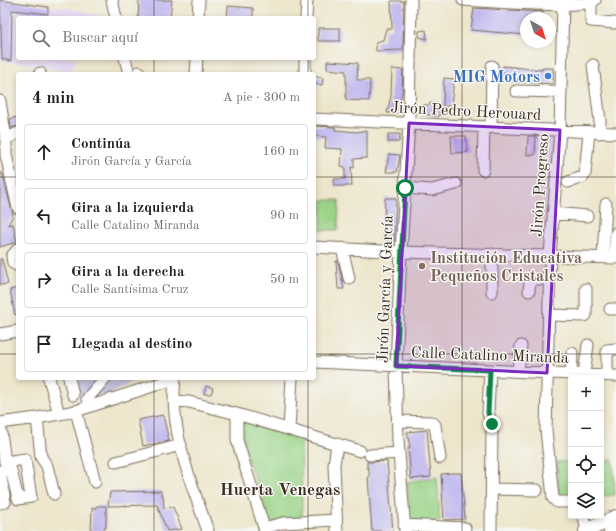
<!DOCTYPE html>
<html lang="es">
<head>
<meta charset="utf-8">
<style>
	:root { --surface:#fff; --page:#f2f2f2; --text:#202124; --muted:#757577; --line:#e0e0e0 }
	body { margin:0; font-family:"Old Standard TT",serif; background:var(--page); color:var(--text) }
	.controls { position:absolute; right:12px; bottom:12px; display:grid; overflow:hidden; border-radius:4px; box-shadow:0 2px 6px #0003 }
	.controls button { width:36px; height:36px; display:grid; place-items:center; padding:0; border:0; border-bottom:1px solid var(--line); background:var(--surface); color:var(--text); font:20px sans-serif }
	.compass { position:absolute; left:520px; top:12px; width:36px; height:36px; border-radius:50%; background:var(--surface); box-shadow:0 2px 6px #0003; rotate:141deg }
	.stop { position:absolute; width:12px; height:12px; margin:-9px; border:3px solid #0b8043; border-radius:50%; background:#fff }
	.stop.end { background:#0b8043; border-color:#fff; box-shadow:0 1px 4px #0008 }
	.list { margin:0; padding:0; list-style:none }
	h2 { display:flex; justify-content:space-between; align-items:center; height:52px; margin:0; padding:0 16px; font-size:17px }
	h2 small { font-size:13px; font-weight:400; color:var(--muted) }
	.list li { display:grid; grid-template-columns:26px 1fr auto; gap:12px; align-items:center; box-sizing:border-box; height:56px; margin:0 8px 8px; padding:0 8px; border:1px solid var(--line); border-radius:4px }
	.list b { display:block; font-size:15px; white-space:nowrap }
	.list p { margin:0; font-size:13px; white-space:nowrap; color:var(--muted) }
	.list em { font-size:13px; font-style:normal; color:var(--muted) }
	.icon { flex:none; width:22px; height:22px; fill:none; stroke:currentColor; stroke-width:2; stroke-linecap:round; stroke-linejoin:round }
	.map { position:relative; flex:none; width:616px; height:531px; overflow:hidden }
	.search { position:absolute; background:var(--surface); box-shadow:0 2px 6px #0003; left:16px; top:16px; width:300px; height:44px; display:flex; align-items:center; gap:10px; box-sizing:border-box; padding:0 14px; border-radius:4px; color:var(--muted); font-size:15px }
	.panel { position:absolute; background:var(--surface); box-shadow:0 2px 6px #0003; left:16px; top:72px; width:300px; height:308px; border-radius:4px }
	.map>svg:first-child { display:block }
</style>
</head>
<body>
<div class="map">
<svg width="616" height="531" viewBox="0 0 616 531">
	<rect width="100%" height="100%" fill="#f6f6f2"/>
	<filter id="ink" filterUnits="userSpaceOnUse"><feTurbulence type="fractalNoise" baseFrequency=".025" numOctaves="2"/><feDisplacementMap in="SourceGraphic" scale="8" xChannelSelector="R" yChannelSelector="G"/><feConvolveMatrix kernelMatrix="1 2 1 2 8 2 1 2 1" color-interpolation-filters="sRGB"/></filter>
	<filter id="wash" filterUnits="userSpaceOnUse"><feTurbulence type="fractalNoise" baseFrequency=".012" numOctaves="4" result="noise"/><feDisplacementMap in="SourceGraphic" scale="16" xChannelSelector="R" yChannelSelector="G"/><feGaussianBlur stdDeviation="0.9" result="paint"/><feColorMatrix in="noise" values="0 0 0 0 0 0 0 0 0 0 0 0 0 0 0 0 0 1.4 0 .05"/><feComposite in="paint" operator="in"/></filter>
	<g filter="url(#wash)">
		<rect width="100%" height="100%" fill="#ede6cc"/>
		<path fill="#e1d4f3" d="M0 0 74 9 109 18H18V58H77L70 71 1 60Z"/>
		<path fill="#c5c0da" d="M75 378H140L110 394 80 397Z"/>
		<path fill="#99d387" stroke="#6a7e52" d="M322 200H339L338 230H321Z
			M242 421 301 436 302 518 269 523 240 435Z
			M601 460H613L615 495 601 496Z
			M557 462H571V497L559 498Z
			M437 477 440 521 410 523 407 482Z"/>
		<g id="blocks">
			<path fill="#beb5ee" d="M0 0 48 7V14L12 10 11 61 2 59Z
				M139 0H172L170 18H138Z
				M391 1H404L403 50 376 51V42L383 40 386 29H392Z
				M228 6 253 8V18H227Z
				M474 8 543 12 542 18H526V35L471 30Z
				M318 28H340V41H318Z
				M426 30 427 39 419 37V31Z
				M327 61 358 63 357 80H370L369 101 346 100V71L327 69Z
				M503 66 542 70V68H553V84L502 81Z
				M392 69 403 70 402 92 398 113H387L391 96Z
				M314 76 323 78 322 85 314 84Z
				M444 78 454 79 451 105 443 107Z
				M430 103 440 104 439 116 422 114 423 105H430Z
				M17 117 18 126 11 128 10 119Z
				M314 126 335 127V130L357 132 367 130V158L354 159V168L351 167 352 186H334V179H345V167L341 166 342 149 325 148 326 137 314 136Z
				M388 134H400L399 142H388Z
				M451 136H466L468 152 452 153Z
				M528 136H536L535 155H527Z
				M389 154 400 155 397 172H386Z
				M0 173H2L13 215 8 225 13 224 17 242 0 247Z
				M385 198H396L394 241 383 240Z
				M0 259H2L8 284 0 285Z
				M336 261H338L344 289H338Z
				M18 288V314L15 315 10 290Z
				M206 386 213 388 211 394H204Z
				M163 415 169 441 143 446 138 420Z
				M427 430 431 477 411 479 408 448H410L407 432Z
				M387 461 393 531H372L368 478H369V468H367V462Z
				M453 473H461L465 519 444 520 441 474Z
				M161 491V495H163L164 508 173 507 182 529 167 531 157 505 108 506 110 492Z
				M96 506H106V528H104V531H91L92 508H96Z"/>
		</g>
	</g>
	<g filter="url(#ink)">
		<use href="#blocks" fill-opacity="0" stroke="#796c5b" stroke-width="1"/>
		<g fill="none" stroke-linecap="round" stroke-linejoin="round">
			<defs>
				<path id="minor" d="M112 0 116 18
					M463 0C485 1 583 10 595 0
					M563 0 560 130 550 255 546 430 553 498 557 502H571
					M591 3V21L614 23
					M198 18 199 0
					M306 18 307 0
					M125 58 129 74
					M593 65 600 121 599 133
					M139 72 140 74
					M40 73V74
					M196 74 197 58
					M305 74V58
					M516 91 561 92
					M0 101 6 139V155L18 208
					M314 119 616 133
					M491 127 492 66
					M6 139 18 133
					M483 170 484 127
					M568 182 583 177 585 174 589 132
					M405 188 432 190 456 184
					M553 213 587 216
					M314 247 401 252 616 258
					M342 248 349 278
					M18 249 12 256 13 263 18 266
					M603 257 606 204
					M614 258 616 233
					M529 291 530 281 532 279H550
					M492 292V254
					M610 309H616
					M549 315 584 316 586 315V289
					M0 334 18 331
					M314 362 616 376
					M490 370 488 413 492 424 491 531
					M518 371 521 346
					M571 374 572 353
					M584 374 588 345
					M607 375V350L616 349
					M49 378 59 414
					M69 378 73 395
					M175 378C169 430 191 482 208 531
					M87 399 105 378
					M174 401 189 402 237 414 360 451
					M76 411 95 482
					M237 414V440L265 531
					M37 418 41 457 47 466 54 494
					M398 421 432 422 435 425 440 458
					M0 423 37 418 76 411 174 379
					M0 424 5 462 25 459 31 497 18 499 9 462
					M289 429 292 378
					M370 455 399 453
					M116 462 181 445
					M0 471 5 502 0 503
					M492 489 537 490
					M584 516 586 527
					M404 525 465 528
					M264 528 283 523 336 520
					M337 531 334 465 337 444
					M405 531 398 440 396 366 401 252 409 123 411 0"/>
				<path id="major" d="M586 531 616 517"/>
				<path id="highway" d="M612 531 616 529"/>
			</defs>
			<use href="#minor" stroke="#796c5b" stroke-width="13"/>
			<use href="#major" stroke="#796c5b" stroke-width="16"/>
			<use href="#highway" stroke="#796c5b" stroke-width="18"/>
			<use href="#minor" stroke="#fff" stroke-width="11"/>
			<use href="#major" stroke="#fff" stroke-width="14"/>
			<use href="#highway" stroke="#fff" stroke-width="16"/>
		</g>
	</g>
	<g fill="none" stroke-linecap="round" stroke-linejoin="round" filter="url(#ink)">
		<path stroke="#0b8043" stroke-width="5" d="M405 188 396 366 490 370 488 413 492 424"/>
	</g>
	<path fill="#7b2cbf" fill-opacity="0.2" stroke="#7b2cbf" stroke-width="3" stroke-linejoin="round" d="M409 123 560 130 547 373 396 366Z"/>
	<path fill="none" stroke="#3b2a1e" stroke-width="1" stroke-opacity="0.55" d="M154 0V18M308 0V18M462 0V531M154 58V74M308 58V74M0 177H18M314 177H616M0 354H18M314 354H616M154 378V531M308 378V531"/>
	<circle fill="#3f7fe0" stroke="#f6f6f2" stroke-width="1.5" cx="548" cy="76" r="4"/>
	<circle fill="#8d6e63" stroke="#f6f6f2" stroke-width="1.5" cx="422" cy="266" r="4"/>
	<g text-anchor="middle" stroke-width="3" stroke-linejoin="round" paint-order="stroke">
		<g font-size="16" font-weight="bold" fill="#366cbe" stroke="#f6f6f2" text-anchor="end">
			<text x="540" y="82">MIG Motors</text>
		</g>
		<g font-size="16" fill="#3b2a1e" stroke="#f6f6f2">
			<text transform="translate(466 110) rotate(3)" y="6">Jirón Pedro Herouard</text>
			<text transform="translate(539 185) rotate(-86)" y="6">Jirón Progreso</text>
			<text transform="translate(384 289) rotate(-88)" y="6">Jirón García y García</text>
			<text transform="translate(490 354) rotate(2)" y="6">Calle Catalino Miranda</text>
		</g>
		<g font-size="16" font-weight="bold" fill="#785e54" stroke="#f6f6f2" text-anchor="start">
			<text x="430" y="263">Institución Educativa<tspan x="430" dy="18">Pequeños Cristales</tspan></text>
		</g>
		<g font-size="17" font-weight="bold" fill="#3b2a1e" stroke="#f6f6f2">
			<text x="280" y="495">Huerta Venegas</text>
		</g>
	</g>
</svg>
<div class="controls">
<button>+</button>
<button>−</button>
<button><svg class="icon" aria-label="locate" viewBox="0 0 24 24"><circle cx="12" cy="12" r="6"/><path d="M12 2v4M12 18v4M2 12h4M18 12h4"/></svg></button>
<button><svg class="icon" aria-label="layers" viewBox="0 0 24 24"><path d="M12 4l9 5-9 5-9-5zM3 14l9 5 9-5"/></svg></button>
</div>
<svg class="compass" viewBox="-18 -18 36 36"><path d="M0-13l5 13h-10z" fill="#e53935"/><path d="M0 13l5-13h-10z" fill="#757577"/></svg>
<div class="stop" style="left:405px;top:188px"></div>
<div class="stop end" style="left:492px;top:424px"></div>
<div class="search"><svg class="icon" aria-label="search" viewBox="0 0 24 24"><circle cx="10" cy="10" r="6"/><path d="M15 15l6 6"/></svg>Buscar aquí</div>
<section class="panel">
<h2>4 min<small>A pie · 300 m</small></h2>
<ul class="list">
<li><svg class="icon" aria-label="ahead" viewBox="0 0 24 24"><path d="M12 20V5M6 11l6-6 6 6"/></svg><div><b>Continúa</b><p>Jirón García y García</p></div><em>160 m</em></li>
<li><svg class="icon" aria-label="left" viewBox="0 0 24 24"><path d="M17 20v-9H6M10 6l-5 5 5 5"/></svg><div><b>Gira a la izquierda</b><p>Calle Catalino Miranda</p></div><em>90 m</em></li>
<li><svg class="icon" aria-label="right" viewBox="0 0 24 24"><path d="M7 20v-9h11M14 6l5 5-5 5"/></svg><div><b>Gira a la derecha</b><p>Calle Santísima Cruz</p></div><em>50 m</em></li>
<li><svg class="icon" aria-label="arrive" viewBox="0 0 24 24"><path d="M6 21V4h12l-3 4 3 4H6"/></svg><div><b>Llegada al destino</b></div></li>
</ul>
</section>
</div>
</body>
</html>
